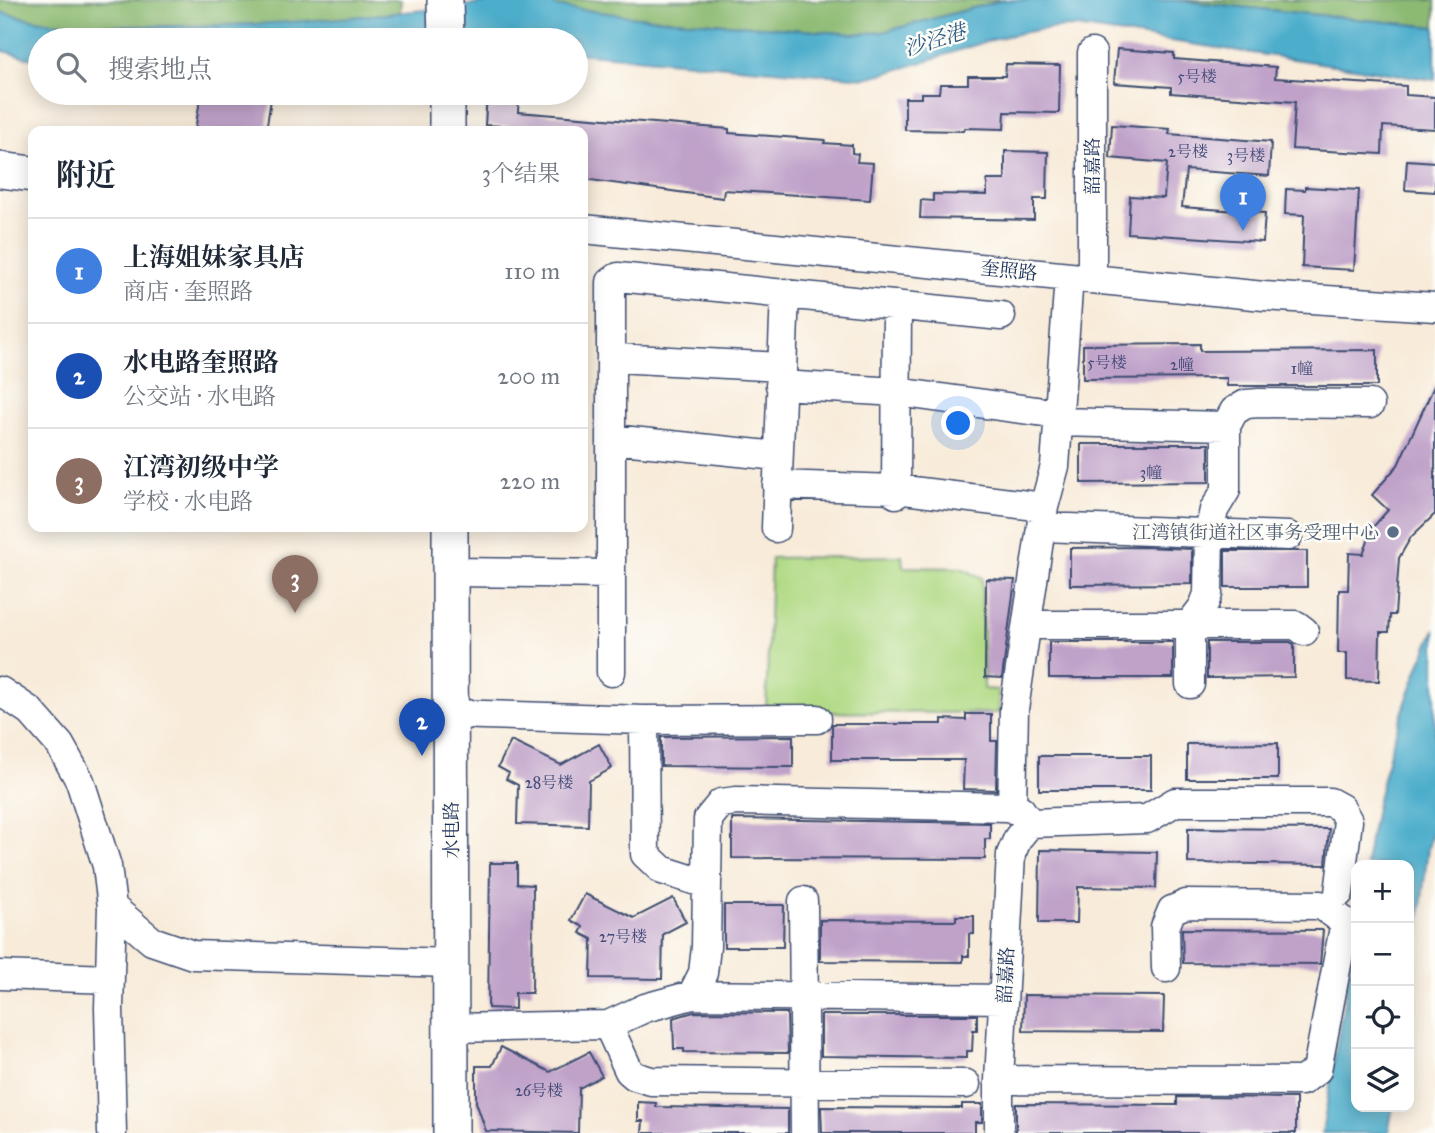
<!DOCTYPE html>
<html lang="zh">
<head>
<meta charset="utf-8">
<style>
	:root { --surface:#fff; --page:#f2f2f3; --text:#1f2937; --muted:#747a83; --line:#e0e1e3; --accent:#7c3aed }
	body { margin:0; font-family:"IM FELL Great Primer","Noto Serif SC",serif; background:var(--page); color:var(--text) }
	.controls { position:absolute; right:21px; bottom:21px; display:grid; overflow:hidden; border-radius:14px; box-shadow:0 4px 18px #0003 }
	.controls button { width:63px; height:63px; display:grid; place-items:center; padding:0; border:0; border-bottom:2px solid var(--line); background:var(--surface); color:var(--text); font:35px sans-serif }
	.you { position:absolute; left:959px; top:424px; width:24px; height:24px; margin:-18px; border:5px solid #fff; border-radius:50%; background:#1a73e8; box-shadow:0 0 0 10px #1a73e833 }
	.badge { display:grid; place-items:center; width:46px; height:46px; border-radius:50%; background:var(--accent); color:#fff; font-size:23px; font-weight:700 }
	.pin { position:absolute; translate:-50% -58px; filter:drop-shadow(0 2px 4px #0008) }
	.pin::after { content:''; position:absolute; top:37px; width:24px; height:21px; background:inherit; clip-path:polygon(0 0,100% 0,50% 100%) }
	.list { margin:0; padding:0; list-style:none }
	h2 { display:flex; justify-content:space-between; align-items:center; height:91px; margin:0; padding:0 28px; font-size:30px }
	h2 small { font-size:23px; font-weight:400; color:var(--muted) }
	.list li { display:grid; grid-template-columns:46px 1fr auto; gap:21px; align-items:center; box-sizing:border-box; height:105px; padding:0 28px; border-top:2px solid var(--line) }
	.list b { display:block; font-size:26px; white-space:nowrap }
	.list p { margin:0; font-size:23px; white-space:nowrap; color:var(--muted) }
	.list em { font-size:23px; font-style:normal; color:var(--muted) }
	.icon { flex:none; width:38px; height:38px; fill:none; stroke:currentColor; stroke-width:2; stroke-linecap:round; stroke-linejoin:round }
	.map { position:relative; flex:none; width:1435px; height:1133px; overflow:hidden }
	.search { position:absolute; background:var(--surface); box-shadow:0 4px 18px #0003; left:28px; top:28px; width:560px; height:77px; display:flex; align-items:center; gap:18px; box-sizing:border-box; padding:0 24px; border-radius:38px; color:var(--muted); font-size:26px }
	.panel { position:absolute; background:var(--surface); box-shadow:0 4px 18px #0003; left:28px; top:126px; width:560px; height:406px; border-radius:14px }
	.map>svg:first-child { display:block }
</style>
</head>
<body>
<div class="map">
<svg width="1435" height="1133" viewBox="0 0 1435 1133">
	<rect width="100%" height="100%" fill="#fdfcf7"/>
	<filter id="ink" filterUnits="userSpaceOnUse"><feTurbulence type="fractalNoise" baseFrequency=".0143" numOctaves="2"/><feDisplacementMap in="SourceGraphic" scale="14" xChannelSelector="R" yChannelSelector="G"/><feConvolveMatrix kernelMatrix="1 2 1 2 8 2 1 2 1" color-interpolation-filters="sRGB"/></filter>
	<filter id="wash" filterUnits="userSpaceOnUse"><feTurbulence type="fractalNoise" baseFrequency=".00686" numOctaves="4" result="noise"/><feDisplacementMap in="SourceGraphic" scale="28" xChannelSelector="R" yChannelSelector="G"/><feGaussianBlur stdDeviation="1.57" result="paint"/><feColorMatrix in="noise" values="0 0 0 0 0 0 0 0 0 0 0 0 0 0 0 0 0 1.4 0 .05"/><feComposite in="paint" operator="in"/></filter>
	<g filter="url(#wash)">
		<rect width="100%" height="100%" fill="#f8ebd9"/>
		<path fill="#b1da85" stroke="#668472" stroke-width="2" d="M902 556 903 567 961 568 982 578 984 689 998 690 999 713 766 712 771 558Z"/>
		<path fill="#8cba72" stroke="#547468" stroke-width="2" d="M0 0H401L400 13 268 25 199 27 59 25 0 12Z
			M548 0H1003L883 32 854 34 637 17 555 6Z
			M1174 0H1435V27Z"/>
		<path fill="#4daecc" stroke="#346e95" stroke-width="2" d="M488 0H548L556 6 637 17 854 34 883 32 1003 0H1174L1435 27V80L1076 27C1001 27 937 63 865 78L576 53V40H40V61L0 50V12C48 26 93 26 142 26 258 28 373 16 487 3Z
			M1435 629V823L1428 848 1409 1013V865H1366C1377 784 1402 704 1435 629Z
			M1356 931V1107H1393L1388 1133H1322Z"/>
		<g id="blocks">
			<path fill="#c0a2c9" d="M1117 49 1174 53V59L1276 67 1275 78 1406 86V95L1435 97V129L1383 126 1382 154 1292 149 1295 102 1171 93V87L1114 83Z
				M1006 64 1060 65 1059 113 1005 112 1004 129 965 128 964 131 905 130V98H921V93H939L940 84H968V76H1005Z
				M201 93H272L266 131H195Z
				M487 93H519L518 112 729 129V133L825 140 824 143 852 145V153L858 154 857 162 873 163 870 200 724 190 723 198 583 179V131H516L517 127 485 125Z
				M1112 125 1170 129 1169 134 1271 142 1269 176 1186 170 1182 207 1265 213 1263 242 1128 233 1130 196 1164 198 1167 163 1110 158Z
				M1005 151 1048 152 1047 199H1034V220L920 218 921 200 933 201V194L987 195V180H1005Z
				M1407 160 1435 162V192L1405 190Z
				M1305 187 1359 190 1354 270 1302 267 1304 215 1285 214 1286 189 1305 190Z
				M1200 344V351L1377 350V386H1227V378L1083 379V345Z
				M1435 384V514L1411 537 1399 558 1395 615H1390L1389 632H1380L1379 681 1347 680V653H1338L1339 590H1348L1349 553 1363 554 1373 527 1388 510 1372 495 1398 465Z
				M1081 444H1209V482L1081 483Z
				M1144 547 1192 549V584L1070 585V548Z
				M1225 551H1307V587H1225Z
				M986 579 1015 580 1002 678 985 677Z
				M1049 642H1173V678H1049Z
				M1207 642H1290L1294 644V677L1207 678Z
				M966 714H991V741H997L996 790 963 789 964 760H832V724H942V719L966 720Z
				M793 736V767L661 766V737Z
				M511 741 561 765 599 744 612 768 589 781 588 826 517 824 518 785 506 779 509 773 498 767Z
				M1278 743V779H1187V744Z
				M1039 756H1151V790H1039Z
				M732 819 990 823V839H985V859L732 858Z
				M1188 828 1329 829 1326 865 1188 863Z
				M1040 850 1157 852 1156 888 1078 887 1077 923H1039Z
				M490 863H517V884L533 885 532 993H515V1009L488 1008Z
				M585 894 634 918 673 898 686 922 663 934 662 979 591 978 592 939 580 933 583 927 571 920Z
				M724 905H784L783 947H724Z
				M956 916H974V934H969V956H963V962L820 961V920L956 921Z
				M1182 929 1323 930 1320 964 1183 963Z
				M1024 995 1164 996 1163 1032 1023 1031Z
				M694 1012 787 1013 788 1053 684 1052V1049H674L673 1018Z
				M821 1015H977V1030H973L972 1051H967V1058L821 1056Z
				M501 1047 550 1072 589 1052 602 1076 579 1088 578 1133 486 1131 476 1102V1066H492Z
				M1177 1097 1296 1098V1133H1016V1104L1177 1105Z
				M638 1102 656 1103V1107L788 1109V1133H642L643 1121H638Z
				M962 1104H982V1122H975V1133H822L821 1107 962 1108Z"/>
		</g>
	</g>
	<g filter="url(#ink)">
		<use href="#blocks" fill-opacity="0" stroke="#3c4b70" stroke-width="2"/>
		<g fill="none" stroke-linecap="round" stroke-linejoin="round">
			<defs>
				<path id="minor" d="M583 229 1264 296 1435 307
					M1092 279V53
					M611 361 616 358 781 367
					M780 385 897 392 1059 414
					M1058 422 1226 426
					M612 439 778 456
					M777 485 896 489 1044 507
					M896 494 897 305
					M1042 527 1288 536
					M776 528 785 293
					M450 572 611 574
					M1027 625H1296L1304 631
					M611 672V282L618 277 1001 316
					M1190 684V624L1203 607 1208 594 1209 533 1214 510 1226 490V426L1234 411 1246 404 1259 403 1370 404
					M0 691 30 711 60 745 80 781 107 866 112 907 109 1008 112 1133
					M451 714 644 720 817 719
					M644 720 645 854 662 870 706 884
					M1012 809 1014 709 1044 507 1055 466 1069 277
					M1030 823 1147 819 1175 802H1330L1341 808 1348 821 1339 893
					M803 901 805 1133
					M112 907 152 941 193 955 451 963
					M0 975 110 979
					M692 995 703 973 706 947 708 819 721 803 736 801 1006 807 1021 810 1030 823
					M608 1025 629 1071 635 1076 651 1081 966 1084
					M450 1028 608 1025 645 1008 692 995 1003 999
					M999 1080 1302 1081 1317 1070 1345 922 1321 905 1186 904 1172 910 1165 927 1166 968
					M999 1133V1080L1011 854 1018 838 1030 823"/>
				<path id="major" d="M445 0 446 40
					M447 93V131
					M0 170 33 174
					M450 527 451 1133"/>
			</defs>
			<use href="#minor" stroke="#3c4b70" stroke-width="31"/>
			<use href="#major" stroke="#3c4b70" stroke-width="38"/>
			<use href="#minor" stroke="#fff" stroke-width="28"/>
			<use href="#major" stroke="#fff" stroke-width="35"/>
		</g>
	</g>
	<circle fill="#5c6f8a" stroke="#fdfcf7" stroke-width="2.5" cx="1393" cy="532" r="7"/>
	<g text-anchor="middle" stroke-width="5" stroke-linejoin="round" paint-order="stroke">
		<g font-size="16" fill="#444c79">
			<text x="1197" y="82">5号楼</text>
			<text x="1188" y="157">2号楼</text>
			<text x="1246" y="161">3号楼</text>
			<text x="1107" y="368">5号楼</text>
			<text x="1182" y="370">2幢</text>
			<text x="1302" y="374">1幢</text>
			<text x="1151" y="478">3幢</text>
			<text x="549" y="788">28号楼</text>
			<text x="623" y="942">27号楼</text>
			<text x="539" y="1096">26号楼</text>
		</g>
		<g font-size="19" fill="#1b2f5e" stroke="#fdfcf7">
			<text transform="translate(1092 166) rotate(-90)" y="7">韶嘉路</text>
			<text transform="translate(1009 270) rotate(6)" y="7">奎照路</text>
			<text transform="translate(451 830) rotate(-90)" y="7">水电路</text>
			<text transform="translate(1005 975) rotate(-87)" y="7">韶嘉路</text>
		</g>
		<g font-size="19" fill="#4e5e75" stroke="#fdfcf7" text-anchor="end">
			<text x="1379" y="539">江湾镇街道社区事务受理中心</text>
		</g>
		<g font-size="21" font-style="italic" fill="#2c5b84" stroke="#fdfcf7">
			<text transform="translate(935 40) rotate(-17)" y="7">沙泾港</text>
		</g>
	</g>
</svg>
<div class="controls">
<button>+</button>
<button>−</button>
<button><svg class="icon" aria-label="locate" viewBox="0 0 24 24"><circle cx="12" cy="12" r="6"/><path d="M12 2v4M12 18v4M2 12h4M18 12h4"/></svg></button>
<button><svg class="icon" aria-label="layers" viewBox="0 0 24 24"><path d="M12 4l9 5-9 5-9-5zM3 14l9 5 9-5"/></svg></button>
</div>
<div class="you"></div>
<div class="pin badge" style="left:1243px;top:231px;background:#3f7fe0">1</div>
<div class="pin badge" style="left:422px;top:756px;background:#1a4fb4">2</div>
<div class="pin badge" style="left:295px;top:613px;background:#8d6e63">3</div>
<div class="search"><svg class="icon" aria-label="search" viewBox="0 0 24 24"><circle cx="10" cy="10" r="6"/><path d="M15 15l6 6"/></svg>搜索地点</div>
<section class="panel">
<h2>附近<small>3个结果</small></h2>
<ul class="list">
<li><span class="badge" style="background:#3f7fe0">1</span><div><b>上海姐妹家具店</b><p>商店 · 奎照路</p></div><em>110 m</em></li>
<li><span class="badge" style="background:#1a4fb4">2</span><div><b>水电路奎照路</b><p>公交站 · 水电路</p></div><em>200 m</em></li>
<li><span class="badge" style="background:#8d6e63">3</span><div><b>江湾初级中学</b><p>学校 · 水电路</p></div><em>220 m</em></li>
</ul>
</section>
</div>
</body>
</html>
